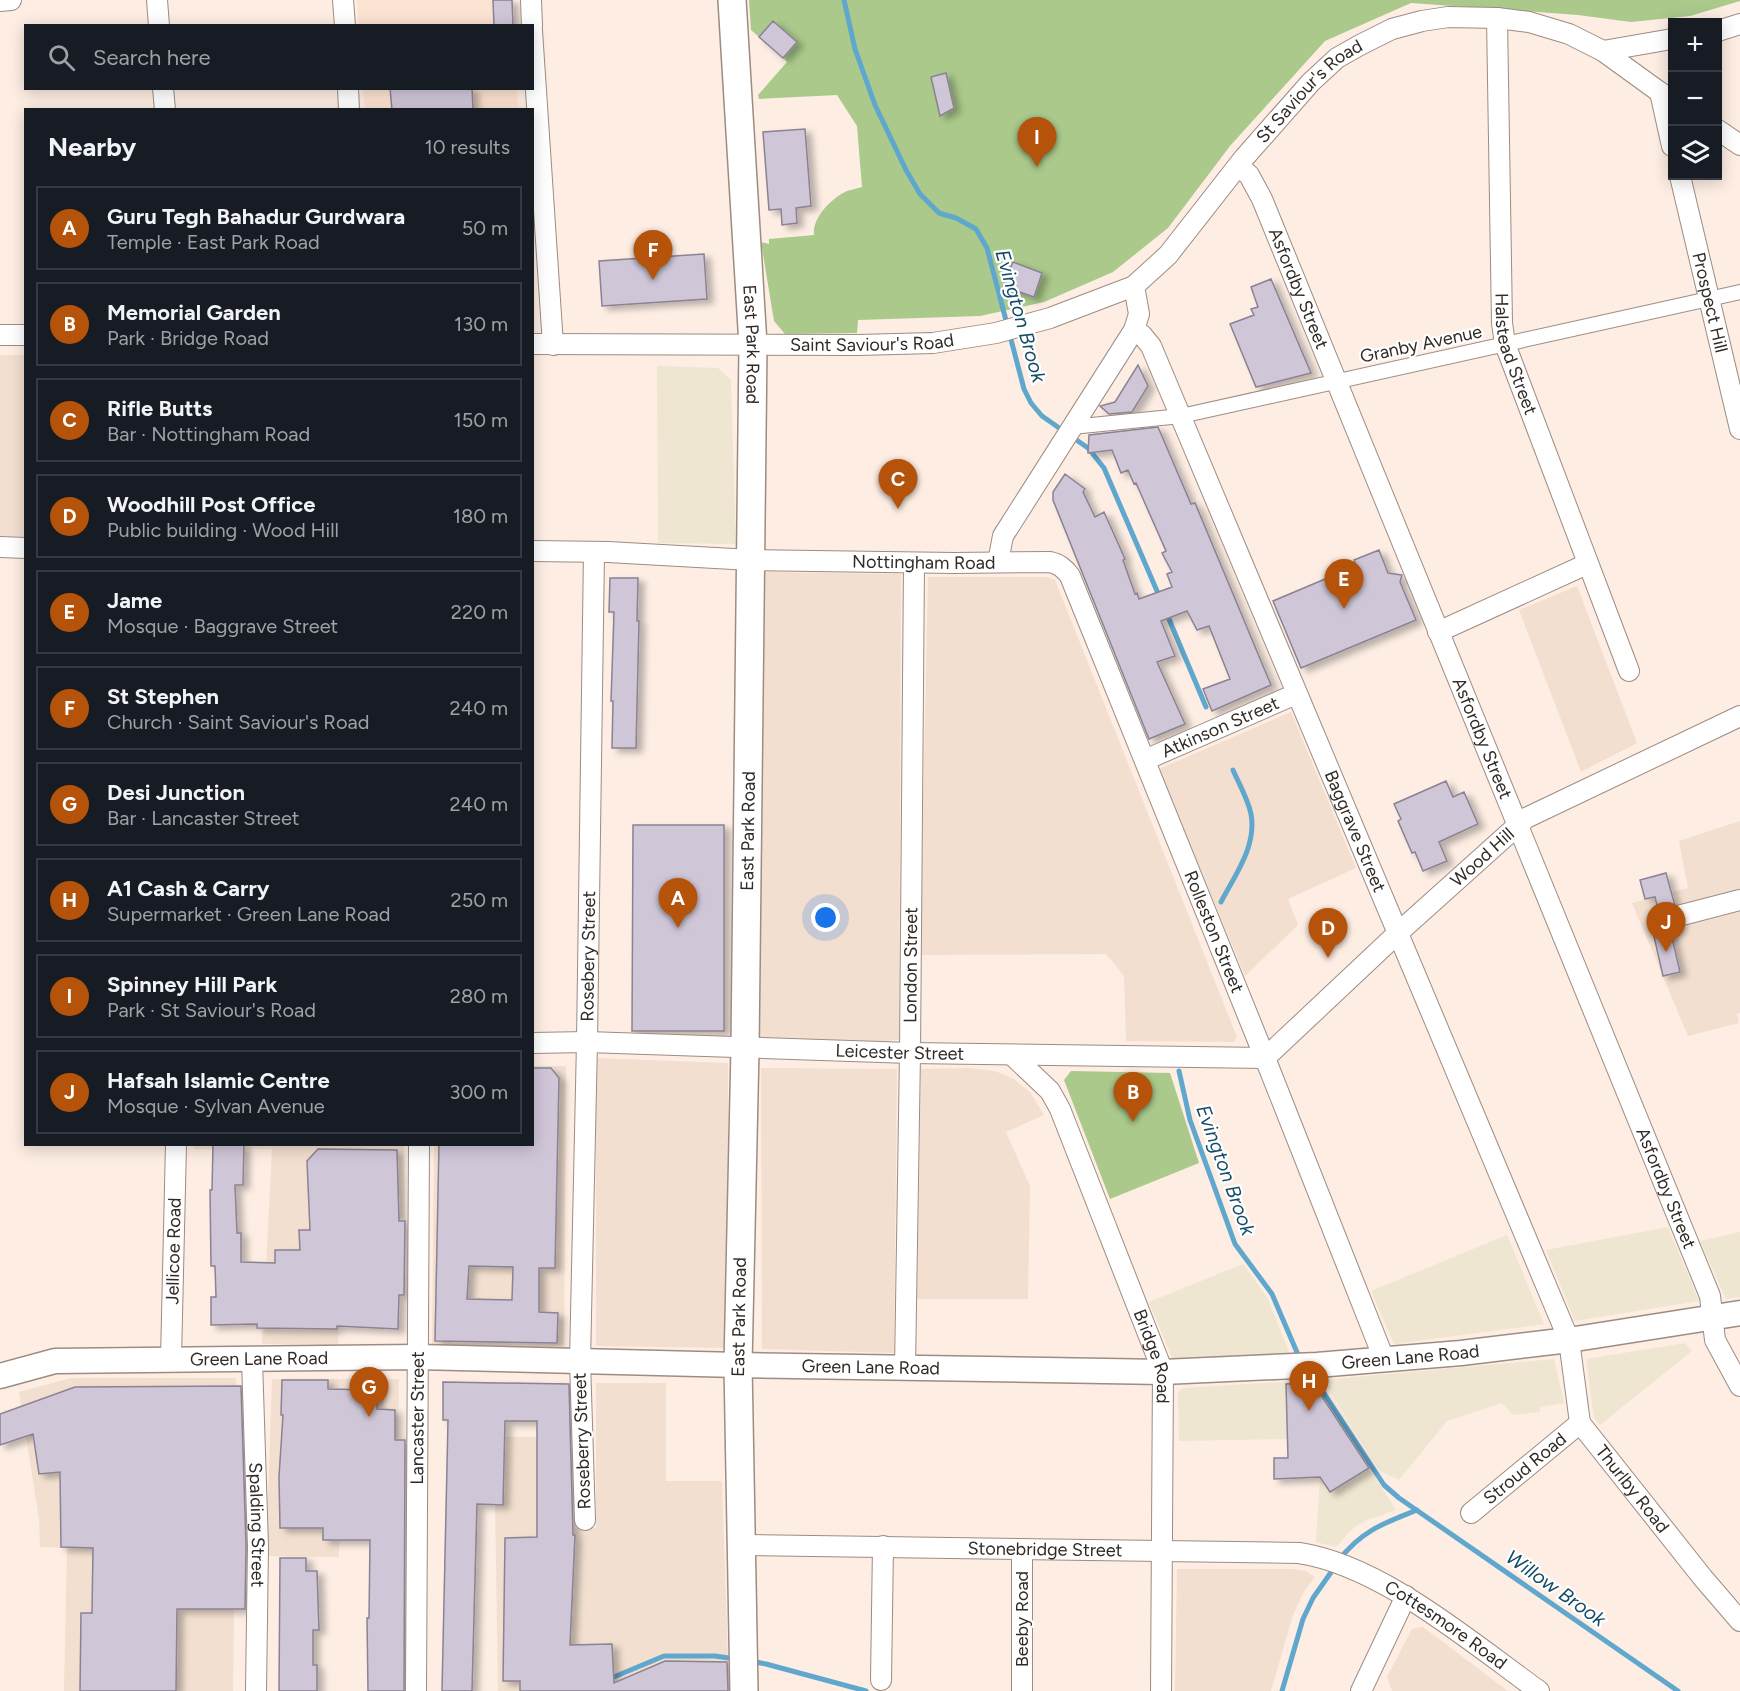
<!DOCTYPE html>
<html lang="en">
<head>
<meta charset="utf-8">
<style>
	:root { --surface:#171b24; --page:#242831; --text:#f1f3f6; --muted:#9ea1a6; --line:#363941; --accent:#b45309 }
	body { margin:0; font-family:Figtree,sans-serif; background:var(--page); color:var(--text) }
	.controls { position:absolute; right:18px; top:18px; display:grid; overflow:hidden; border-radius:0px; box-shadow:0 3px 15px #0003 }
	.controls button { width:54px; height:54px; display:grid; place-items:center; padding:0; border:0; border-bottom:2px solid var(--line); background:var(--surface); color:var(--text); font:30px sans-serif }
	.you { position:absolute; left:826px; top:918px; width:21px; height:21px; margin:-15px; border:4px solid #fff; border-radius:50%; background:#1a73e8; box-shadow:0 0 0 9px #1a73e833 }
	.badge { display:grid; place-items:center; width:39px; height:39px; border-radius:50%; background:var(--accent); color:#fff; font-size:20px; font-weight:700 }
	.pin { position:absolute; translate:-50% -50px; filter:drop-shadow(0 2px 3px #0008) }
	.pin::after { content:''; position:absolute; top:32px; width:21px; height:18px; background:inherit; clip-path:polygon(0 0,100% 0,50% 100%) }
	.list { margin:0; padding:0; list-style:none }
	h2 { display:flex; justify-content:space-between; align-items:center; height:78px; margin:0; padding:0 24px; font-size:26px }
	h2 small { font-size:20px; font-weight:400; color:var(--muted) }
	.list li { display:grid; grid-template-columns:39px 1fr auto; gap:18px; align-items:center; box-sizing:border-box; height:84px; margin:0 12px 12px; padding:0 12px; border:2px solid var(--line); border-radius:0px }
	.list b { display:block; font-size:22px; white-space:nowrap }
	.list p { margin:0; font-size:20px; white-space:nowrap; color:var(--muted) }
	.list em { font-size:20px; font-style:normal; color:var(--muted) }
	.icon { flex:none; width:33px; height:33px; fill:none; stroke:currentColor; stroke-width:2; stroke-linecap:round; stroke-linejoin:round }
	.map { position:relative; flex:none; width:1740px; height:1691px; overflow:hidden }
	.search { position:absolute; background:var(--surface); box-shadow:0 3px 15px #0003; left:24px; top:24px; width:510px; height:66px; display:flex; align-items:center; gap:15px; box-sizing:border-box; padding:0 21px; border-radius:0px; color:var(--muted); font-size:22px }
	.panel { position:absolute; background:var(--surface); box-shadow:0 3px 15px #0003; left:24px; top:108px; width:510px; height:1038px; border-radius:0px }
	.map>svg:first-child { display:block }
</style>
</head>
<body>
<div class="map">
<svg width="1740" height="1691" viewBox="0 0 1740 1691">
	<defs>
		<filter id="shadow"><feDropShadow dx="6" dy="4" stdDeviation="3" flood-color="#0004"/></filter>
	</defs>
	<rect width="100%" height="100%" fill="#fdede3"/>
	<path fill="#efe6d1" d="M657 366 718 368 731 380 736 544 658 543Z
		M1668 1227 1699 1301 1575 1321 1546 1250Z
		M1740 1232V1297L1726 1299 1700 1241Z
		M1507 1235 1544 1324 1394 1344 1371 1291Z
		M1243 1264 1267 1297 1290 1354 1173 1360 1149 1302Z
		M1685 1343 1692 1351 1600 1425 1594 1418 1586 1359Z
		M1554 1359 1564 1403 1540 1407V1412L1513 1415 1502 1403 1447 1421 1399 1480 1380 1471 1323 1380Z
		M1313 1380 1396 1510 1365 1521 1353 1528 1336 1547 1316 1542 1320 1478 1274 1479V1458H1288L1287 1439 1179 1441 1178 1392 1183 1388Z"/>
	<path fill="#f2dfd0" d="M0 355H25V537L0 536Z
		M765 572 901 574 899 1040 745 1049Z
		M928 577H1046L1055 580 1237 1037 1234 1042 1126 1041 1124 976 1106 954 920 955Z
		M1577 586 1637 743 1581 772 1519 610Z
		M1291 712 1356 868 1288 899 1298 925 1245 976 1159 769Z
		M1740 821V1013L1737 1014 1739 1023 1688 1036 1632 903 1688 888 1679 841Z
		M596 1058 728 1063V1348L596 1346Z
		M533 1066H566L564 1346 432 1345 434 1145 532 1144Z
		M761 1068 897 1069 894 1353 762 1349Z
		M968 1068 995 1071 1014 1079 1030 1092 1044 1115 1006 1132 1030 1186 1028 1299H917L921 1069Z
		M194 1145H404L405 1218 342 1217 338 1345 262 1344 272 1149H194Z
		M71 1378H236L233 1490 234 1618 233 1691H64L67 1548 40 1547 39 1519 19 1392Z
		M272 1379H399L398 1438H343L339 1557 266 1556Z
		M596 1383H666V1481H722L729 1691H498L494 1437H574L575 1528H596Z
		M1177 1569H1293L1306 1571 1315 1577 1303 1593 1293 1615 1271 1691H1175Z
		M1423 1627 1508 1691H1392L1387 1677 1412 1629Z"/>
	<path fill="#fce2d1" d="M357 0H511L512 25H359Z
		M363 89H517L518 109H365Z"/>
	<path fill="#aac98b" d="M749 0H1740V1L1690 16 1631 22 1578 15 1411 3 1325 41 1230 146 1168 228 1113 272 1044 302 980 316 858 320 857 333 785 334 774 321 761 242 769 244V239L814 235C812 219 829 201 843 193 848 190 856 189 862 187L857 126 837 95 759 99 758 95 787 62 783 58 797 42 773 21 759 37 751 30Z
		M1071 1071 1170 1073 1199 1163 1110 1199 1064 1080Z"/>
	<g fill="none" stroke-linecap="round" stroke-linejoin="round">
		<path stroke="#60a7ce" stroke-width="5" d="M844 0 855 49 875 105 906 170 920 194 939 213 956 218 976 229 987 248 1024 389 1031 403 1042 416 1088 448 1104 468 1160 598
			M1166 612 1206 707
			M1221 902C1235 875 1257 846 1251 814 1248 799 1239 784 1233 770
			M1179 1071 1190 1120 1235 1244 1272 1294 1299 1357
			M1310 1372 1384 1485 1399 1498 1678 1691
			M1339 1560C1361 1531 1384 1523 1417 1510
			M751 1661 766 1664 866 1691
			M609 1679 664 1656H715L736 1659
			M1282 1691 1303 1619 1313 1598 1334 1568"/>
	</g>
	<path fill="#cfc6d8" stroke="#8b8293" stroke-width="1.5" fill-rule="evenodd" filter="url(#shadow)" d="M493 0H512L513 26H494Z
		M773 21 797 42 783 58 759 37Z
		M946 73 954 108 940 116 931 77Z
		M390 88H472L473 110H392Z
		M805 129 811 206 796 208 797 223 782 225 781 209 769 210 763 132Z
		M704 254 707 299 602 306 599 261Z
		M1013 262 1042 273 1034 297 1003 286Z
		M1271 279 1311 373 1256 387 1230 324 1254 315 1251 309 1258 307 1251 287Z
		M1138 365 1148 386 1132 412 1109 414 1100 406 1115 402Z
		M1158 427 1191 504 1195 503 1271 685 1212 711 1203 689 1230 679 1209 626 1197 630 1187 611 1161 621 1175 656 1157 662 1185 724 1149 739 1053 500V492L1065 474 1085 489 1083 492 1095 517 1104 512 1125 559 1123 560 1135 594 1137 593 1139 599 1172 587 1167 574 1172 572 1162 553 1166 551 1136 483 1134 484 1128 470 1121 473 1112 450 1088 453 1089 435Z
		M1379 550 1388 573 1402 575 1400 582 1416 620 1301 668 1273 601 1356 566 1354 560Z
		M610 578H638L637 621H639L636 748H612L613 701H611L614 612H609Z
		M1446 781 1453 797 1464 792 1478 824 1439 842 1447 861 1423 871 1415 852 1412 853 1398 821 1401 819 1394 804Z
		M633 825H724V1031H632Z
		M1666 873 1675 906 1671 911 1670 917 1673 923 1679 927 1670 929 1680 972 1663 976 1653 932 1663 930 1655 897 1645 899 1640 880Z
		M532 1068H551L559 1078 555 1268H539V1312L558 1313 557 1343 435 1341 439 1144H532ZM469 1266 513 1267 512 1300 467 1299Z
		M213 1144H244L243 1185H235L237 1233H241V1262L275 1263V1250H300L299 1230H310L307 1161 318 1149 397 1150 399 1221H405L404 1295H399L398 1329 337 1326V1329L257 1328V1324L211 1325V1297H216L215 1266H211L210 1190H212Z
		M282 1380H328V1389L377 1390V1409L395 1410V1440H405L404 1691H368L367 1618H369L370 1540H323V1528H280L279 1477 283 1415H281Z
		M443 1382 569 1384 573 1535H575L570 1645 612 1644 614 1683 665 1661 727 1662 728 1691H520V1681H503L505 1538 537 1537V1421H505L503 1505 477 1504 472 1691H442L448 1420H443Z
		M1313 1383 1369 1468 1330 1492 1320 1477 1274 1479V1458H1288L1286 1384Z
		M241 1386 246 1546 245 1609H177L176 1691H80L81 1613H92L93 1548 61 1547 60 1472 39 1474 33 1434 0 1445V1414L75 1387Z
		M280 1558H306V1571H317L319 1630H313V1665H317V1691H279Z"/>
	<g fill="none" stroke-linecap="round" stroke-linejoin="round">
		<defs>
			<path id="pedestrian" d="M1072 427 1181 416 1740 292"/>
			<g id="minor">
				<path d="M157 0 159 26"/>
				<path d="M343 0 345 26"/>
				<path d="M531 0 532 26"/>
				<path d="M0 1 11 0"/>
				<path id="s1" d="M1497 18 1502 323 1505 344 1629 671"/>
				<path d="M532 31 553 345"/>
				<path d="M1718 31 1740 24"/>
				<path d="M1603 51 1672 39"/>
				<path d="M163 88 165 110"/>
				<path d="M348 88 349 110"/>
				<path d="M1660 92 1672 146"/>
				<path d="M1718 130 1740 145"/>
				<path id="s2" d="M1238 166 1249 175 1262 199 1710 1296 1715 1340 1740 1386"/>
				<path id="s3" d="M1680 176 1740 429"/>
				<path id="s4" d="M1134 330 1142 335 1151 346 1569 1340 1580 1423 1703 1578 1740 1621"/>
				<path d="M0 335H26"/>
				<path id="s5" d="M532 344 858 345 933 343 996 333 1050 318 1134 286 1168 255 1244 158 1311 82 1337 58 1360 45 1392 29 1422 21 1448 17 1497 18 1529 22 1569 34 1603 51 1672 101"/>
				<path d="M0 547 26 548"/>
				<path id="s6" d="M532 551 608 552 751 560 954 563 1050 562C1059 564 1064 568 1070 576L1265 1058 1384 1359"/>
				<path d="M998 562 1003 536 1134 330 1139 314 1134 286"/>
				<path d="M1438 632 1587 564"/>
				<path id="s7" d="M1145 760 1296 694"/>
				<path d="M1682 915 1740 900"/>
				<path id="s8" d="M532 1043 587 1042 910 1053 1265 1058"/>
				<path id="s9" d="M1012 1055 1050 1091 1060 1109 1163 1372 1161 1691"/>
				<path id="s10" d="M1265 1058 1399 932 1526 818 1740 716"/>
				<path id="s11" d="M171 1359 176 1144"/>
				<path id="s12" d="M252 1360 258 1546 256 1691"/>
				<path id="s13" d="M905 1369 910 1053 914 563"/>
				<path id="s14" d="M1471 1513 1580 1423"/>
				<path id="s15" d="M585 1520 580 1361 587 1042 594 552"/>
				<path id="s16" d="M741 1545 1299 1553C1381 1565 1472 1643 1539 1691"/>
				<path d="M881 1680 883 1546"/>
				<path d="M1022 1690V1549"/>
				<path id="s17" d="M416 1691 419 1144"/>
				<path d="M1361 1691 1406 1596"/>
			</g>
			<g id="tertiary">
				<path id="s18" d="M0 1376 55 1361 418 1357 738 1365 1163 1372 1317 1365 1461 1353 1569 1340 1740 1313"/>
			</g>
			<g id="secondary">
				<path id="s19" d="M732 0 753 345 745 1049 738 1365 744 1691"/>
			</g>
		</defs>
		<use href="#pedestrian" stroke="#9d8c81" stroke-width="16"/>
		<use href="#minor" stroke="#9d8c81" stroke-width="22"/>
		<use href="#tertiary" stroke="#9d8c81" stroke-width="27"/>
		<use href="#secondary" stroke="#9d8c81" stroke-width="30"/>
		<use href="#pedestrian" stroke="#fff" stroke-width="14"/>
		<use href="#minor" stroke="#fff" stroke-width="20"/>
		<use href="#tertiary" stroke="#fff" stroke-width="24"/>
		<use href="#secondary" stroke="#fff" stroke-width="27"/>
	</g>
	<g text-anchor="middle" stroke-width="4.5" stroke-linejoin="round" paint-order="stroke">
		<g font-size="18" fill="#312a25" stroke="#fff">
			<text dy="6" stroke="none"><textPath href="#s5" startOffset="874">St Saviour's Road</textPath></text>
			<text dy="6" stroke="none"><textPath href="#s2" startOffset="138">Asfordby Street</textPath></text>
			<text dy="6" stroke="none"><textPath href="#s3" startOffset="130">Prospect Hill</textPath></text>
			<text dy="6" stroke="none"><textPath href="#s5" startOffset="340">Saint Saviour's Road</textPath></text>
			<text transform="translate(1421 344) rotate(-12)" y="6">Granby Avenue</text>
			<text dy="6" stroke="none"><textPath href="#s19" startOffset="345">East Park Road</textPath></text>
			<text dy="6" stroke="none"><textPath href="#s1" startOffset="338">Halstead Street</textPath></text>
			<text dy="6" stroke="none"><textPath href="#s6" startOffset="392">Nottingham Road</textPath></text>
			<text dy="6" stroke="none"><textPath href="#s7" startOffset="82">Atkinson Street</textPath></text>
			<text dy="6" stroke="none"><textPath href="#s2" startOffset="624">Asfordby Street</textPath></text>
			<text transform="translate(748 831) rotate(-89)" y="6">East Park Road</text>
			<text dy="6" stroke="none"><textPath href="#s4" startOffset="550">Baggrave Street</textPath></text>
			<text dy="6" stroke="none"><textPath href="#s10" startOffset="296">Wood Hill</textPath></text>
			<text dy="6" stroke="none"><textPath href="#s6" startOffset="927">Rolleston Street</textPath></text>
			<text dy="6" stroke="none"><textPath href="#s15" startOffset="564">Rosebery Street</textPath></text>
			<text dy="6" stroke="none"><textPath href="#s13" startOffset="404">London Street</textPath></text>
			<text dy="6" stroke="none"><textPath href="#s8" startOffset="368">Leicester Street</textPath></text>
			<text dy="6" stroke="none"><textPath href="#s2" startOffset="1110">Asfordby Street</textPath></text>
			<text dy="6" stroke="none"><textPath href="#s11" startOffset="108">Jellicoe Road</textPath></text>
			<text transform="translate(739 1317) rotate(-89)" y="6">East Park Road</text>
			<text dy="6" stroke="none"><textPath href="#s9" startOffset="338">Bridge Road</textPath></text>
			<text dy="6" stroke="none"><textPath href="#s18" startOffset="1413">Green Lane Road</textPath></text>
			<text dy="6" stroke="none"><textPath href="#s18" startOffset="261">Green Lane Road</textPath></text>
			<text dy="6" stroke="none"><textPath href="#s18" startOffset="873">Green Lane Road</textPath></text>
			<text dy="6" stroke="none"><textPath href="#s17" startOffset="273">Lancaster Street</textPath></text>
			<text transform="translate(582 1441) rotate(-92)" y="6">Roseberry Street</text>
			<text dy="6" stroke="none"><textPath href="#s14" startOffset="70">Stroud Road</textPath></text>
			<text dy="6" stroke="none"><textPath href="#s4" startOffset="1270">Thurlby Road</textPath></text>
			<text dy="6" stroke="none"><textPath href="#s12" startOffset="165">Spalding Street</textPath></text>
			<text dy="6" stroke="none"><textPath href="#s16" startOffset="304">Stonebridge Street</textPath></text>
			<text transform="translate(1022 1619) rotate(-90)" y="6">Beeby Road</text>
			<text dy="6" stroke="none"><textPath href="#s16" startOffset="723">Cottesmore Road</textPath></text>
		</g>
		<g font-size="20" font-style="italic" fill="#134c68" stroke="#fff">
			<text transform="translate(1021 316) rotate(74)" y="7">Evington Brook</text>
			<text transform="translate(1226 1170) rotate(70)" y="7">Evington Brook</text>
			<text transform="translate(1556 1588) rotate(35)" y="7">Willow Brook</text>
		</g>
	</g>
</svg>
<div class="controls">
<button>+</button>
<button>−</button>
<button><svg class="icon" aria-label="layers" viewBox="0 0 24 24"><path d="M12 4l9 5-9 5-9-5zM3 14l9 5 9-5"/></svg></button>
</div>
<div class="you"></div>
<div class="pin badge" style="left:678px;top:928px">A</div>
<div class="pin badge" style="left:1133px;top:1122px">B</div>
<div class="pin badge" style="left:898px;top:509px">C</div>
<div class="pin badge" style="left:1328px;top:958px">D</div>
<div class="pin badge" style="left:1344px;top:609px">E</div>
<div class="pin badge" style="left:653px;top:280px">F</div>
<div class="pin badge" style="left:369px;top:1417px">G</div>
<div class="pin badge" style="left:1309px;top:1411px">H</div>
<div class="pin badge" style="left:1037px;top:167px">I</div>
<div class="pin badge" style="left:1666px;top:952px">J</div>
<div class="search"><svg class="icon" aria-label="search" viewBox="0 0 24 24"><circle cx="10" cy="10" r="6"/><path d="M15 15l6 6"/></svg>Search here</div>
<section class="panel">
<h2>Nearby<small>10 results</small></h2>
<ul class="list">
<li><span class="badge">A</span><div><b>Guru Tegh Bahadur Gurdwara</b><p>Temple · East Park Road</p></div><em>50 m</em></li>
<li><span class="badge">B</span><div><b>Memorial Garden</b><p>Park · Bridge Road</p></div><em>130 m</em></li>
<li><span class="badge">C</span><div><b>Rifle Butts</b><p>Bar · Nottingham Road</p></div><em>150 m</em></li>
<li><span class="badge">D</span><div><b>Woodhill Post Office</b><p>Public building · Wood Hill</p></div><em>180 m</em></li>
<li><span class="badge">E</span><div><b>Jame</b><p>Mosque · Baggrave Street</p></div><em>220 m</em></li>
<li><span class="badge">F</span><div><b>St Stephen</b><p>Church · Saint Saviour's Road</p></div><em>240 m</em></li>
<li><span class="badge">G</span><div><b>Desi Junction</b><p>Bar · Lancaster Street</p></div><em>240 m</em></li>
<li><span class="badge">H</span><div><b>A1 Cash &amp; Carry</b><p>Supermarket · Green Lane Road</p></div><em>250 m</em></li>
<li><span class="badge">I</span><div><b>Spinney Hill Park</b><p>Park · St Saviour's Road</p></div><em>280 m</em></li>
<li><span class="badge">J</span><div><b>Hafsah Islamic Centre</b><p>Mosque · Sylvan Avenue</p></div><em>300 m</em></li>
</ul>
</section>
</div>
</body>
</html>
